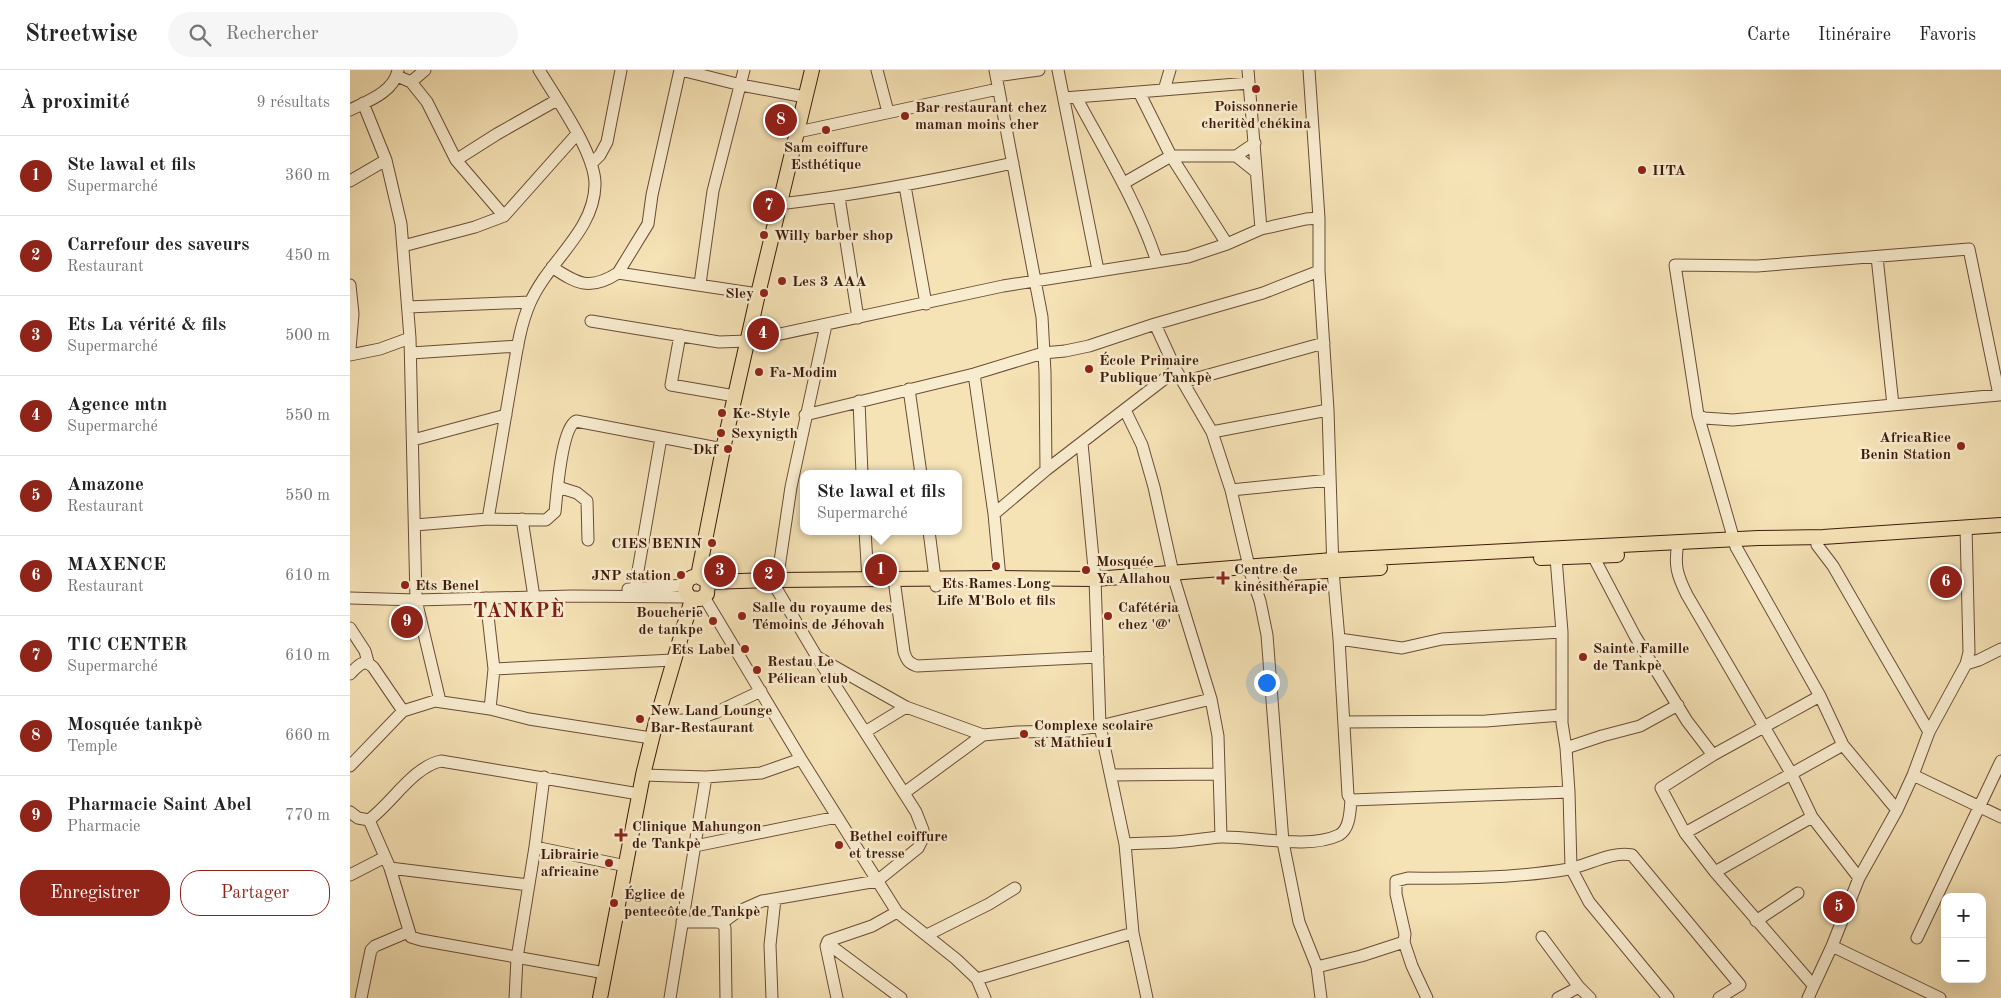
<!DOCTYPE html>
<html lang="fr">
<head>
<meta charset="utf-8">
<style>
	:root { --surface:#fff; --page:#f6f6f6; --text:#222; --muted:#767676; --line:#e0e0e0; --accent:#8f2418 }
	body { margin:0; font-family:"Old Standard TT",serif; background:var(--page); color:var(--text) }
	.controls { position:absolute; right:15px; bottom:15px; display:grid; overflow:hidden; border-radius:10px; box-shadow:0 5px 20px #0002 }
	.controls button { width:45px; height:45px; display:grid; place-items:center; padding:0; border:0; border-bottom:1px solid var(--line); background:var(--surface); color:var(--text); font:25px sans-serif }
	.you { position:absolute; left:916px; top:612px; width:18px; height:18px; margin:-12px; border:4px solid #fff; border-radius:50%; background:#1a73e8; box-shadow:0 0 0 8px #1a73e833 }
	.badge { display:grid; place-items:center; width:32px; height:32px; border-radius:50%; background:var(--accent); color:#fff; font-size:16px; font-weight:700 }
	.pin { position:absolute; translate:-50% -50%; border:2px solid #fff; box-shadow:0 1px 5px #0006 }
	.popup { position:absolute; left:450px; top:400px; width:162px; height:65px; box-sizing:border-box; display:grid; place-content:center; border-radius:10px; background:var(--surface); filter:drop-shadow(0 1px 4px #0005); font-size:16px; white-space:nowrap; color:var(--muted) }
	.popup b { font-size:19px; color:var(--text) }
	.popup::after { content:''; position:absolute; left:50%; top:100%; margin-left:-10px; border:10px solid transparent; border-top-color:var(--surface) }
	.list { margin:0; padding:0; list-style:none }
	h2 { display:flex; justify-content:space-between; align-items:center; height:65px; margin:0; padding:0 20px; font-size:21px }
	h2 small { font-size:16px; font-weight:400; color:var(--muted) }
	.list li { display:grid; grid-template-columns:32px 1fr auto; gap:15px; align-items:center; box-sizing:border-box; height:80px; padding:0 20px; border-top:1px solid var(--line) }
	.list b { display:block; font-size:19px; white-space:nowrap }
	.list p { margin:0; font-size:16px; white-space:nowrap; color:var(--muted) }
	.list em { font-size:16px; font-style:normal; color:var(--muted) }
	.actions { display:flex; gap:10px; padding:15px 20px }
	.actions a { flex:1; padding:11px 0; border:1px solid var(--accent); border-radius:20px; text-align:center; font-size:18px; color:var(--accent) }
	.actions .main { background:var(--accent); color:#fff }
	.icon { flex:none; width:28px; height:28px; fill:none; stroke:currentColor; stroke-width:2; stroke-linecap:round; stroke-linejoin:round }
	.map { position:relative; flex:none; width:1651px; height:928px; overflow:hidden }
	header { display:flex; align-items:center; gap:30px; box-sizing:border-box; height:70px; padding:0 25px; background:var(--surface); border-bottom:1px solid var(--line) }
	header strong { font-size:24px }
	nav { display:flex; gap:28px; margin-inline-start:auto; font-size:18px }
	.search { width:350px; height:45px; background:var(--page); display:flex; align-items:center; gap:12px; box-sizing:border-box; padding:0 18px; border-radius:28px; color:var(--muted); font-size:19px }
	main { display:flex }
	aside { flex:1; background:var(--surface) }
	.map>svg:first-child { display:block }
</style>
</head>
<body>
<header>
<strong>Streetwise</strong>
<div class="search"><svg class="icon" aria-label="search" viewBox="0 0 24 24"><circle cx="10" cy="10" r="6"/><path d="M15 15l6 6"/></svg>Rechercher</div>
<nav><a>Carte</a><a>Itinéraire</a><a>Favoris</a></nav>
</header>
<main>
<aside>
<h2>À proximité<small>9 résultats</small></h2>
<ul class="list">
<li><span class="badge">1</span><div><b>Ste lawal et fils</b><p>Supermarché</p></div><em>360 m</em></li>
<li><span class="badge">2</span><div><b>Carrefour des saveurs</b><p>Restaurant</p></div><em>450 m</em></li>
<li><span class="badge">3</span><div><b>Ets La vérité &amp; fils</b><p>Supermarché</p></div><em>500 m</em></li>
<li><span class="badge">4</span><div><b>Agence mtn</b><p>Supermarché</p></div><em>550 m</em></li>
<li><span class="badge">5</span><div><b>Amazone</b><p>Restaurant</p></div><em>550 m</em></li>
<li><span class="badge">6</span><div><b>MAXENCE</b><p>Restaurant</p></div><em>610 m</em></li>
<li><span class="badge">7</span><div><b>TIC CENTER</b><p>Supermarché</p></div><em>610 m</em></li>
<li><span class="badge">8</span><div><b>Mosquée tankpè</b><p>Temple</p></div><em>660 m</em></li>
<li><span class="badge">9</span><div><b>Pharmacie Saint Abel</b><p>Pharmacie</p></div><em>770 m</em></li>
</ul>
<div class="actions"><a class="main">Enregistrer</a><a>Partager</a></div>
</aside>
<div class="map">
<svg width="1651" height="928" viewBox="0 0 1651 928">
	<rect width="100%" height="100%" fill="#f5e2b5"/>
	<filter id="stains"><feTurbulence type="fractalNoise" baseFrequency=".004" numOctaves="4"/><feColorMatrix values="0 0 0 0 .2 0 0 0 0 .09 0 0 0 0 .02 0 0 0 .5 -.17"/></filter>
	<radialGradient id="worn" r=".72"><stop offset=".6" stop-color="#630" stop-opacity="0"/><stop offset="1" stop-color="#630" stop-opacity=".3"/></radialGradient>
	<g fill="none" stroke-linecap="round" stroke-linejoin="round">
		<defs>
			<path id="minor" d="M331 0 391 15 455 27
				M527 0 538 42
				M645 0 692 247 695 302 696 400
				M708 0 748 200
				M898 0 911 159
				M47 6 61 12 77 32 106 90 154 146
				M646 6 689 0
				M61 12 75 0
				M814 20 820 0
				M789 22 821 86 877 174 911 159 956 149 969 148
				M726 27C755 81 788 134 807 192
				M714 28 899 13
				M13 33 36 90 51 154 60 268 66 530 90 631
				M0 40C18 31 44 22 48 0
				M448 62 648 19
				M886 86 906 102
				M106 90 147 64 207 30
				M241 94 250 85 257 72 271 0
				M0 111 36 90
				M774 113 821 86H886L905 73
				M555 116 576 234
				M489 127 508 248
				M429 134C509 125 586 110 663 93
				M53 176 125 157 154 146 227 64
				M1527 187 1543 335
				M202 197C227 214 240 221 268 203L408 224
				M268 203 298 154 302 125 330 0
				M350 214 363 121 394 0
				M0 215 3 244 0 279
				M58 237 180 232
				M241 251 369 272 398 271 653 216 838 187 877 174
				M805 254 826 300 862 362 881 420 901 505 910 531 917 565 933 772 949 852 967 897 971 928
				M330 265 321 315 385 326
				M61 283 168 276
				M0 285 30 279 60 268
				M624 304 644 444 650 508
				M833 312 974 273
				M559 319 571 404
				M509 331 512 404
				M775 340 792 375 804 417 825 512 861 629 868 666 871 767
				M455 345 624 304 693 283 715 281 739 276 805 254 913 223 969 201
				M1348 345 1354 348 1383 350 1649 325 1619 179 1407 196 1325 195 1348 345 1386 477 1470 626 1493 675 1547 740
				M862 362 978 340
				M63 370 156 345
				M732 373 745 509 750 656 775 774 783 863 797 928
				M208 417 227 423 237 431 238 470
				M881 420 980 410
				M644 444 696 400 826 300
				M138 449C146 404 153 359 161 314 166 287 169 258 180 233 198 191 244 162 245 115 246 84 206 28 189 0
				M172 449 184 527
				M65 455 138 449 196 450 205 442C207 424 211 359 226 351L373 379
				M515 461 518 509
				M579 461 586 516
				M1467 467V475L1483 496 1579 662
				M1328 473C1324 495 1327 505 1337 525L1441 703 1462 747 1509 808
				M1242 478 1243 486 1285 566 1337 651 1363 685
				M1209 480 1206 488 1212 562V653L1216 678 1219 722 1221 798 1239 832 1318 928
				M545 517 554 582C557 591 559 593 567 596L748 587
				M285 518 311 368
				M278 519 335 515
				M354 527 451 689 547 842 606 889 627 909 635 928
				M0 528 66 530 222 526 339 527
				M136 528 144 599 140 639 179 649 301 668
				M0 558 15 581 18 592
				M989 569 1052 578 1092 569 1212 562
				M469 588 556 637 633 665 667 662 718 661 750 656 861 629
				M1616 594 1629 590 1651 579
				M144 599 323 590
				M0 604C8 596 13 588 23 597L53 641
				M306 652 347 649 367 642 411 621
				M994 652 1136 651 1212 645
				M515 662 556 637
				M1216 678 1252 666 1290 656 1328 635
				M0 696 53 641 85 631 140 639
				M293 705 356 707 411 703 451 689
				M761 705 868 704
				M1563 705 1651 747
				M554 723 633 665
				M1001 730 1219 722
				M0 742 8 748 19 750 40 798 61 867 71 870 255 903
				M19 750C42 733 63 697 91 691L289 724
				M1335 763 1493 675
				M775 774C791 773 808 773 825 772 840 771 855 768 871 767 904 766 958 780 989 765 1000 759 1000 741 1001 730L998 725 989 569 983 501 978 340 969 201V148L959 0
				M345 776 487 747
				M185 777 276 796
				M40 798 179 815
				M1365 802 1462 747
				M0 805 35 787
				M1406 851 1448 823
				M332 852H367L372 853 375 858 376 928
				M372 853 387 842 412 831 527 811 568 778 573 768V760L566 742 467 587 426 518 441 417 476 255
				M577 865 639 834 665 818
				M1192 867 1229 917 1240 928
				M1567 868 1651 691
				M477 873 551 928
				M1482 876 1590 928
				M967 897 1011 886 1054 872
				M627 909 783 863
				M1463 915 1365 802 1335 763 1311 718 1363 685 1470 626
				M11 928 21 880 25 876 58 862
				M165 928 167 888 185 777 194 707
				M320 928 356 707
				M422 928 420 875 425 829
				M487 928 476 876 478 871 522 856 547 842
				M1077 928 1062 896 1054 872 1055 864 1046 824V811L1058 808C1111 809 1166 808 1219 799 1239 795 1261 781 1282 785L1390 915 1369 928
				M1208 928 1229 917
				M1458 928 1482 876 1509 808 1547 740 1563 705 1579 662 1616 594 1619 582 1616 457"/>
			<path id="major" d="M1191 488 1267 485
				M941 503 1030 498
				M348 506 373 379 408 224 462 0
				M358 512 357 524 350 529 340 528 335 521C335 512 338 507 348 506L358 512 426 510 650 508 745 509 983 490 1408 468 1473 467 1651 455
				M250 928 293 705 306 652 342 529"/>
		</defs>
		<use href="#minor" stroke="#6b4c36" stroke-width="13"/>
		<use href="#major" stroke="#3d1a0b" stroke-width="16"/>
		<use href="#minor" stroke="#f8eccf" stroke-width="11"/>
		<use href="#major" stroke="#f5e2b5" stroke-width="14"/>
	</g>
	<g fill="#8f2418" stroke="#f8eccf" stroke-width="2">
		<circle cx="906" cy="19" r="5"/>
		<circle cx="555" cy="46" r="5"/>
		<circle cx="476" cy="60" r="5"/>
		<circle cx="1292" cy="100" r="5"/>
		<circle cx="414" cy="165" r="5"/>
		<circle cx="432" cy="211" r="5"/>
		<circle cx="414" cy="223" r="5"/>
		<circle cx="739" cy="299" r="5"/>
		<circle cx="409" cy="302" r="5"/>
		<circle cx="372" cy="343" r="5"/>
		<circle cx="371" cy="363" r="5"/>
		<circle cx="1611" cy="376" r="5"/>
		<circle cx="378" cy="379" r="5"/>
		<circle cx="362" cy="473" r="5"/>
		<circle cx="646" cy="496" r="5"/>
		<circle cx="736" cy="500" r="5"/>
		<circle cx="331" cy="505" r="5"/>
		<path d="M870.5 500.5h5v5h5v5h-5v5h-5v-5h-5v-5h5z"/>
		<circle cx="55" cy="515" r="5"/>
		<circle cx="392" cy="546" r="5"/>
		<circle cx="758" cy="546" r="5"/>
		<circle cx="363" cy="551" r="5"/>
		<circle cx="395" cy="579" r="5"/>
		<circle cx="1233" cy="587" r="5"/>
		<circle cx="407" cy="600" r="5"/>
		<circle cx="290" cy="649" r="5"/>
		<circle cx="674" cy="664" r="5"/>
		<path d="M268.5 757.5h5v5h5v5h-5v5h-5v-5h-5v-5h5z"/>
		<circle cx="489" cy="775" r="5"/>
		<circle cx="259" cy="793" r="5"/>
		<circle cx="264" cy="833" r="5"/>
	</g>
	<g text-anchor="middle" stroke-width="5" stroke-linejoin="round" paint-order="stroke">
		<g font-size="15" font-weight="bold" fill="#3d1a0b" stroke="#f8eccf" text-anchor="start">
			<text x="906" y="41" text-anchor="middle">Poissonnerie<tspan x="906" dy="17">cheritèd chékina</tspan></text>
			<text x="565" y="42">Bar restaurant chez<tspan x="565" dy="17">maman moins cher</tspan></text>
			<text x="476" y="82" text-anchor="middle">Sam coiffure<tspan x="476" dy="17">Esthétique</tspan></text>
			<text x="1302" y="105">IITA</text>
			<text x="424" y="170">Willy barber shop</text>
			<text x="442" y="216">Les 3 AAA</text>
			<text x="404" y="228" text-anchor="end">Sley</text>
			<text x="749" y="295">École Primaire<tspan x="749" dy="17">Publique Tankpè</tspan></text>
			<text x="419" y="307">Fa-Modim</text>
			<text x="382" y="348">Kc-Style</text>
			<text x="381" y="368">Sexynigth</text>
			<text x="1601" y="372" text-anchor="end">AfricaRice<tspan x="1601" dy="17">Benin Station</tspan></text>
			<text x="368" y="384" text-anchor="end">Dkf</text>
			<text x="352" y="478" text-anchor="end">CIES BENIN</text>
			<text x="746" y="496">Mosquée<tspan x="746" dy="17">Ya Allahou</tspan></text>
			<text x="884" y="504">Centre de<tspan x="884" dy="17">kinésithérapie</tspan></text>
			<text x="321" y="510" text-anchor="end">JNP station</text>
			<text x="646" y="518" text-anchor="middle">Ets Rames Long<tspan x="646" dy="17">Life M'Bolo et fils</tspan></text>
			<text x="65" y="520">Ets Benel</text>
			<text x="402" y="542">Salle du royaume des<tspan x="402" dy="17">Témoins de Jéhovah</tspan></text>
			<text x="768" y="542">Cafétéria<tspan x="768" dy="17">chez '@'</tspan></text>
			<text x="353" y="547" text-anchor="end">Boucherie<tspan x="353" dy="17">de tankpe</tspan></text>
			<text x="1243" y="583">Sainte Famille<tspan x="1243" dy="17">de Tankpè</tspan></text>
			<text x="385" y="584" text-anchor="end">Ets Label</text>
			<text x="417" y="596">Restau Le<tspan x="417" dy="17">Pélican club</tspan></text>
			<text x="300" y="645">New Land Lounge<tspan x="300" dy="17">Bar-Restaurant</tspan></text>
			<text x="684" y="660">Complexe scolaire<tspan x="684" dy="17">st Mathieu1</tspan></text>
			<text x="282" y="761">Clinique Mahungon<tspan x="282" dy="17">de Tankpè</tspan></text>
			<text x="499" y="771">Bethel coiffure<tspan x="499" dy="17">et tresse</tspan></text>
			<text x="249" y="789" text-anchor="end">Librairie<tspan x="249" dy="17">africaine</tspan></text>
			<text x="274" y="829">Églice de<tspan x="274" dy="17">pentecôte de Tankpè</tspan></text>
		</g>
		<g font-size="20" font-weight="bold" letter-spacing="1" fill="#7a1f14" stroke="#f8eccf">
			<text x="169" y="547">TANKPÈ</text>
		</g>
	</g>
	<rect width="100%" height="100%" filter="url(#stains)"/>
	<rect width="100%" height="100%" fill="url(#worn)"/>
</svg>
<div class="controls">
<button>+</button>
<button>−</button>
</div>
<div class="you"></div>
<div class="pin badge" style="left:531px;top:500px">1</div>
<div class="popup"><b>Ste lawal et fils</b>Supermarché</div>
<div class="pin badge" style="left:419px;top:505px">2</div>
<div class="pin badge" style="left:370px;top:501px">3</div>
<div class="pin badge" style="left:413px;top:264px">4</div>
<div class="pin badge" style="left:1489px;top:837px">5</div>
<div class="pin badge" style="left:1596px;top:512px">6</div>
<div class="pin badge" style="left:419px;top:136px">7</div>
<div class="pin badge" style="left:431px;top:50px">8</div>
<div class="pin badge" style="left:57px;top:552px">9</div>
</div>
</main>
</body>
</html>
